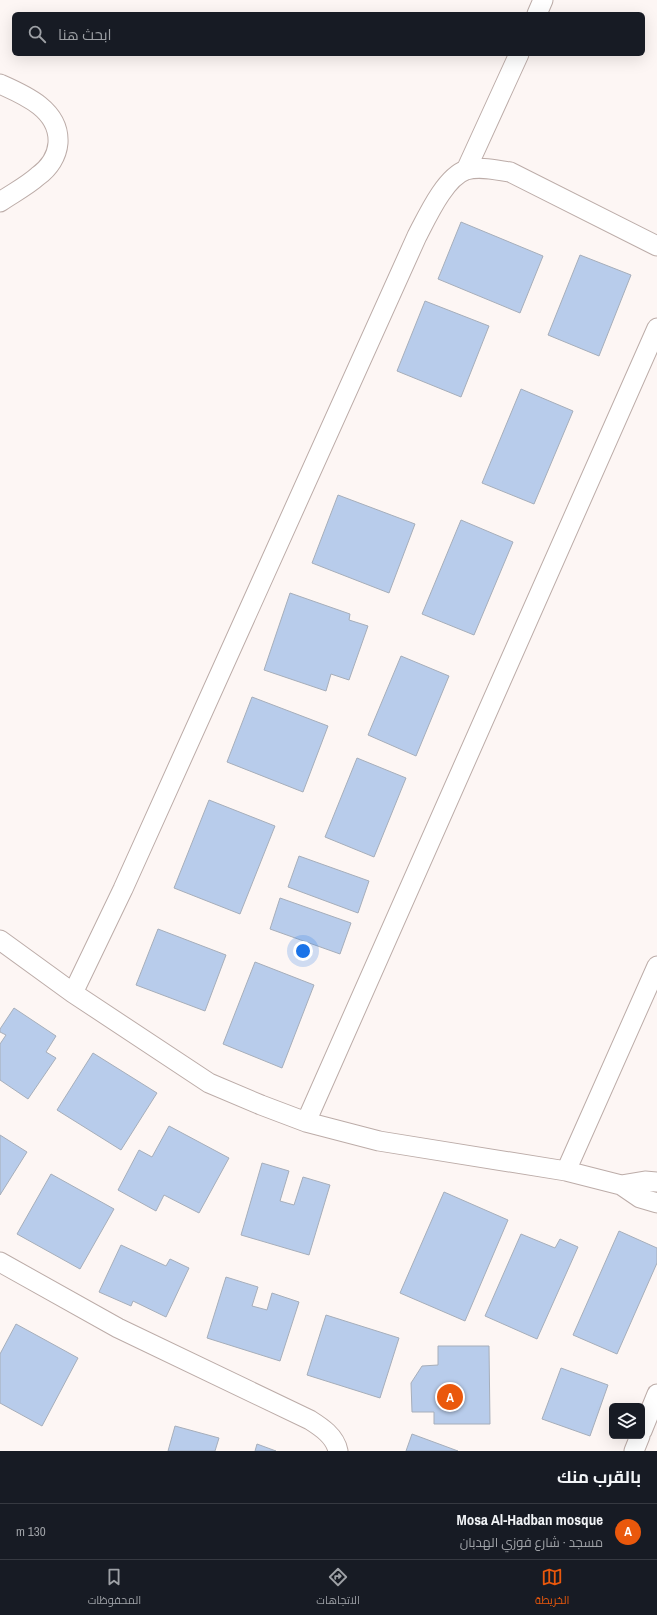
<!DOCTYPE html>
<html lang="ar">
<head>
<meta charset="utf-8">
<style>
	:root { --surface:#171b24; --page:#20242c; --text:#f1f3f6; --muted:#9ea1a6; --line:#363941; --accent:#ea580c }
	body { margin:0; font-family:"Archivo Narrow",Cairo,sans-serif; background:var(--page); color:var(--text); direction:rtl }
	.controls { position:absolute; right:12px; bottom:12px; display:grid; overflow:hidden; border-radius:6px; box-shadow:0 4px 16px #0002 }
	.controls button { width:36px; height:36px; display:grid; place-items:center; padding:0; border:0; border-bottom:1px solid var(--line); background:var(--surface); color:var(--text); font:20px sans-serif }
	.you { position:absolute; left:303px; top:951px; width:14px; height:14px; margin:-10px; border:3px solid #fff; border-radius:50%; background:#1a73e8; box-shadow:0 0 0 6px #1a73e833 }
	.badge { display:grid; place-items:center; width:26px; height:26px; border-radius:50%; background:var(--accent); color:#fff; font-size:13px; font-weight:700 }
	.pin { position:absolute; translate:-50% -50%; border:2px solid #fff; box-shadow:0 1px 4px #0006 }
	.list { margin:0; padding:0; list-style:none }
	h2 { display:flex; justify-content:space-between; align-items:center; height:52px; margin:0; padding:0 16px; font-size:17px }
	h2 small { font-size:13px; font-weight:400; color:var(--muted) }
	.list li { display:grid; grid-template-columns:26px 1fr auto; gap:12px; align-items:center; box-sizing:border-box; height:56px; padding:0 16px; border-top:1px solid var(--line) }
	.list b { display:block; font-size:15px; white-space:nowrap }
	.list p { margin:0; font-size:13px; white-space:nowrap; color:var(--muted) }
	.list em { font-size:13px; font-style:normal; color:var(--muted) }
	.icon { flex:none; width:22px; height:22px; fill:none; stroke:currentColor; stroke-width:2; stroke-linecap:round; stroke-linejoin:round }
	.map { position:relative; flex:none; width:657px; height:1451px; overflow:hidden; direction:ltr }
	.search { position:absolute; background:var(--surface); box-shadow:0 4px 16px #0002; left:12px; right:12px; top:12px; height:44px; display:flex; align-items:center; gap:10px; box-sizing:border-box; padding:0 14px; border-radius:6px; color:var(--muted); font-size:15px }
	.sheet { height:108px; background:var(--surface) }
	nav { display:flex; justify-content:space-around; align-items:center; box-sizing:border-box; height:56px; border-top:1px solid var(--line); background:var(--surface); font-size:11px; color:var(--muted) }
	nav a { display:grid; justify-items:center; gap:2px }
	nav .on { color:var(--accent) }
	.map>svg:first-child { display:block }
</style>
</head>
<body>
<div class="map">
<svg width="657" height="1451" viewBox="0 0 657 1451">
	<rect width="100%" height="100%" fill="#fdf6f4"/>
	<path fill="#b8cceb" stroke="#a6aeba" d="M461 222 543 256 520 313 438 279Z
		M580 255 631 275 599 356 548 335Z
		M425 301 489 326 461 397 397 371Z
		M521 389 573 411 534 504 482 483Z
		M338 495 415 524 389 593 312 563Z
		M461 520 513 542 474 635 422 614Z
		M290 593 350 614 349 620 368 626 349 680 331 674 326 691 264 670Z
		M401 656 449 676 416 756 368 735Z
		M252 697 328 726 303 792 227 762Z
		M357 758 406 778 374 857 325 837Z
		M209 800 275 826 240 914 174 888Z
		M299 856 369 881 358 913 288 887Z
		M280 898 351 923 340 954 270 929Z
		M158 929 226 955 205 1011 136 985Z
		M255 962 314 985 282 1068 223 1044Z
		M14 1008 56 1036 46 1052 56 1058 28 1099 0 1080V1044L6 1035 0 1032V1029Z
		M93 1053 157 1093 121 1150 57 1110Z
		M169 1126 229 1158 199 1213 164 1195 156 1211 118 1190 139 1150 152 1157Z
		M0 1135 27 1152 0 1195Z
		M262 1163 289 1171 280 1201 294 1205 303 1177 330 1185 309 1255 241 1235Z
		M51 1174 114 1209 80 1269 17 1234Z
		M444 1192 508 1220 465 1321 400 1293Z
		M619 1231 657 1248V1263L617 1354 573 1335Z
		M521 1234 555 1248 560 1239 578 1247 537 1339 485 1316Z
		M121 1245 166 1266 170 1259 189 1268 166 1317 133 1301 131 1306 99 1292Z
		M226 1277 258 1287 252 1306 267 1310 272 1293 299 1302 280 1361 207 1338Z
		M326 1315 399 1338 380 1398 307 1375Z
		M16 1324 78 1358 42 1426 0 1403V1354Z
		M438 1346H489L490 1424H434V1412H412L411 1383 422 1366 438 1365Z
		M561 1368 608 1385 590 1436 542 1419Z
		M175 1426 219 1438 215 1451H168Z
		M412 1434 458 1451H406Z
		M257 1444 276 1451H255Z"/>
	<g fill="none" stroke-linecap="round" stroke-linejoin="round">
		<defs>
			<path id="minor" d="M537 14 543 0
				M0 84C25 95 60 110 58 143 57 156 49 168 38 176 27 186 13 193 0 202
				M466 170 519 54
				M0 940 73 993 209 1083 261 1105 306 1122 379 1141 566 1171 621 1185 640 1198 657 1203
				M73 993 123 889 417 236C427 217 445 177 466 170 480 166 496 170 510 172L657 246
				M306 1122 657 328
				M566 1171 657 966
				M621 1185 645 1181 657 1182
				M0 1262 118 1328 310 1420C321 1427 335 1436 338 1451
				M642 1431 657 1394
				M634 1451 640 1436"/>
		</defs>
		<use href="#minor" stroke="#bcaca8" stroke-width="21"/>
		<use href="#minor" stroke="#fff" stroke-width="19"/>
	</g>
</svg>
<div class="controls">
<button><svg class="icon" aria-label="layers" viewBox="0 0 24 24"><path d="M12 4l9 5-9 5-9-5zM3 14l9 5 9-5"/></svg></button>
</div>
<div class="you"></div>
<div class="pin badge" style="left:450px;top:1397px">A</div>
<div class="search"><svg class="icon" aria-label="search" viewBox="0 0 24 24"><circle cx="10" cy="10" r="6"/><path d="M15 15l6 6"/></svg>ابحث هنا</div>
</div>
<section class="sheet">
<h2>بالقرب منك<small></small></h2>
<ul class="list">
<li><span class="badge">A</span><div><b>Mosa Al-Hadban mosque</b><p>مسجد · شارع فوزي الهدبان</p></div><em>130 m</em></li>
</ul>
</section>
<nav>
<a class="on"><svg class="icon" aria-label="map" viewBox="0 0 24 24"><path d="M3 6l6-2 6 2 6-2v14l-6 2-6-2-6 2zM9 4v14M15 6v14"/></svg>الخريطة</a>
<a><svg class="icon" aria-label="directions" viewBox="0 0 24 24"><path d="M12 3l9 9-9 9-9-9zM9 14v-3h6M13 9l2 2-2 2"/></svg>الاتجاهات</a>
<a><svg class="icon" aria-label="saved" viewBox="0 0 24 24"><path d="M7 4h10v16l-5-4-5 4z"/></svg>المحفوظات</a>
</nav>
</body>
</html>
